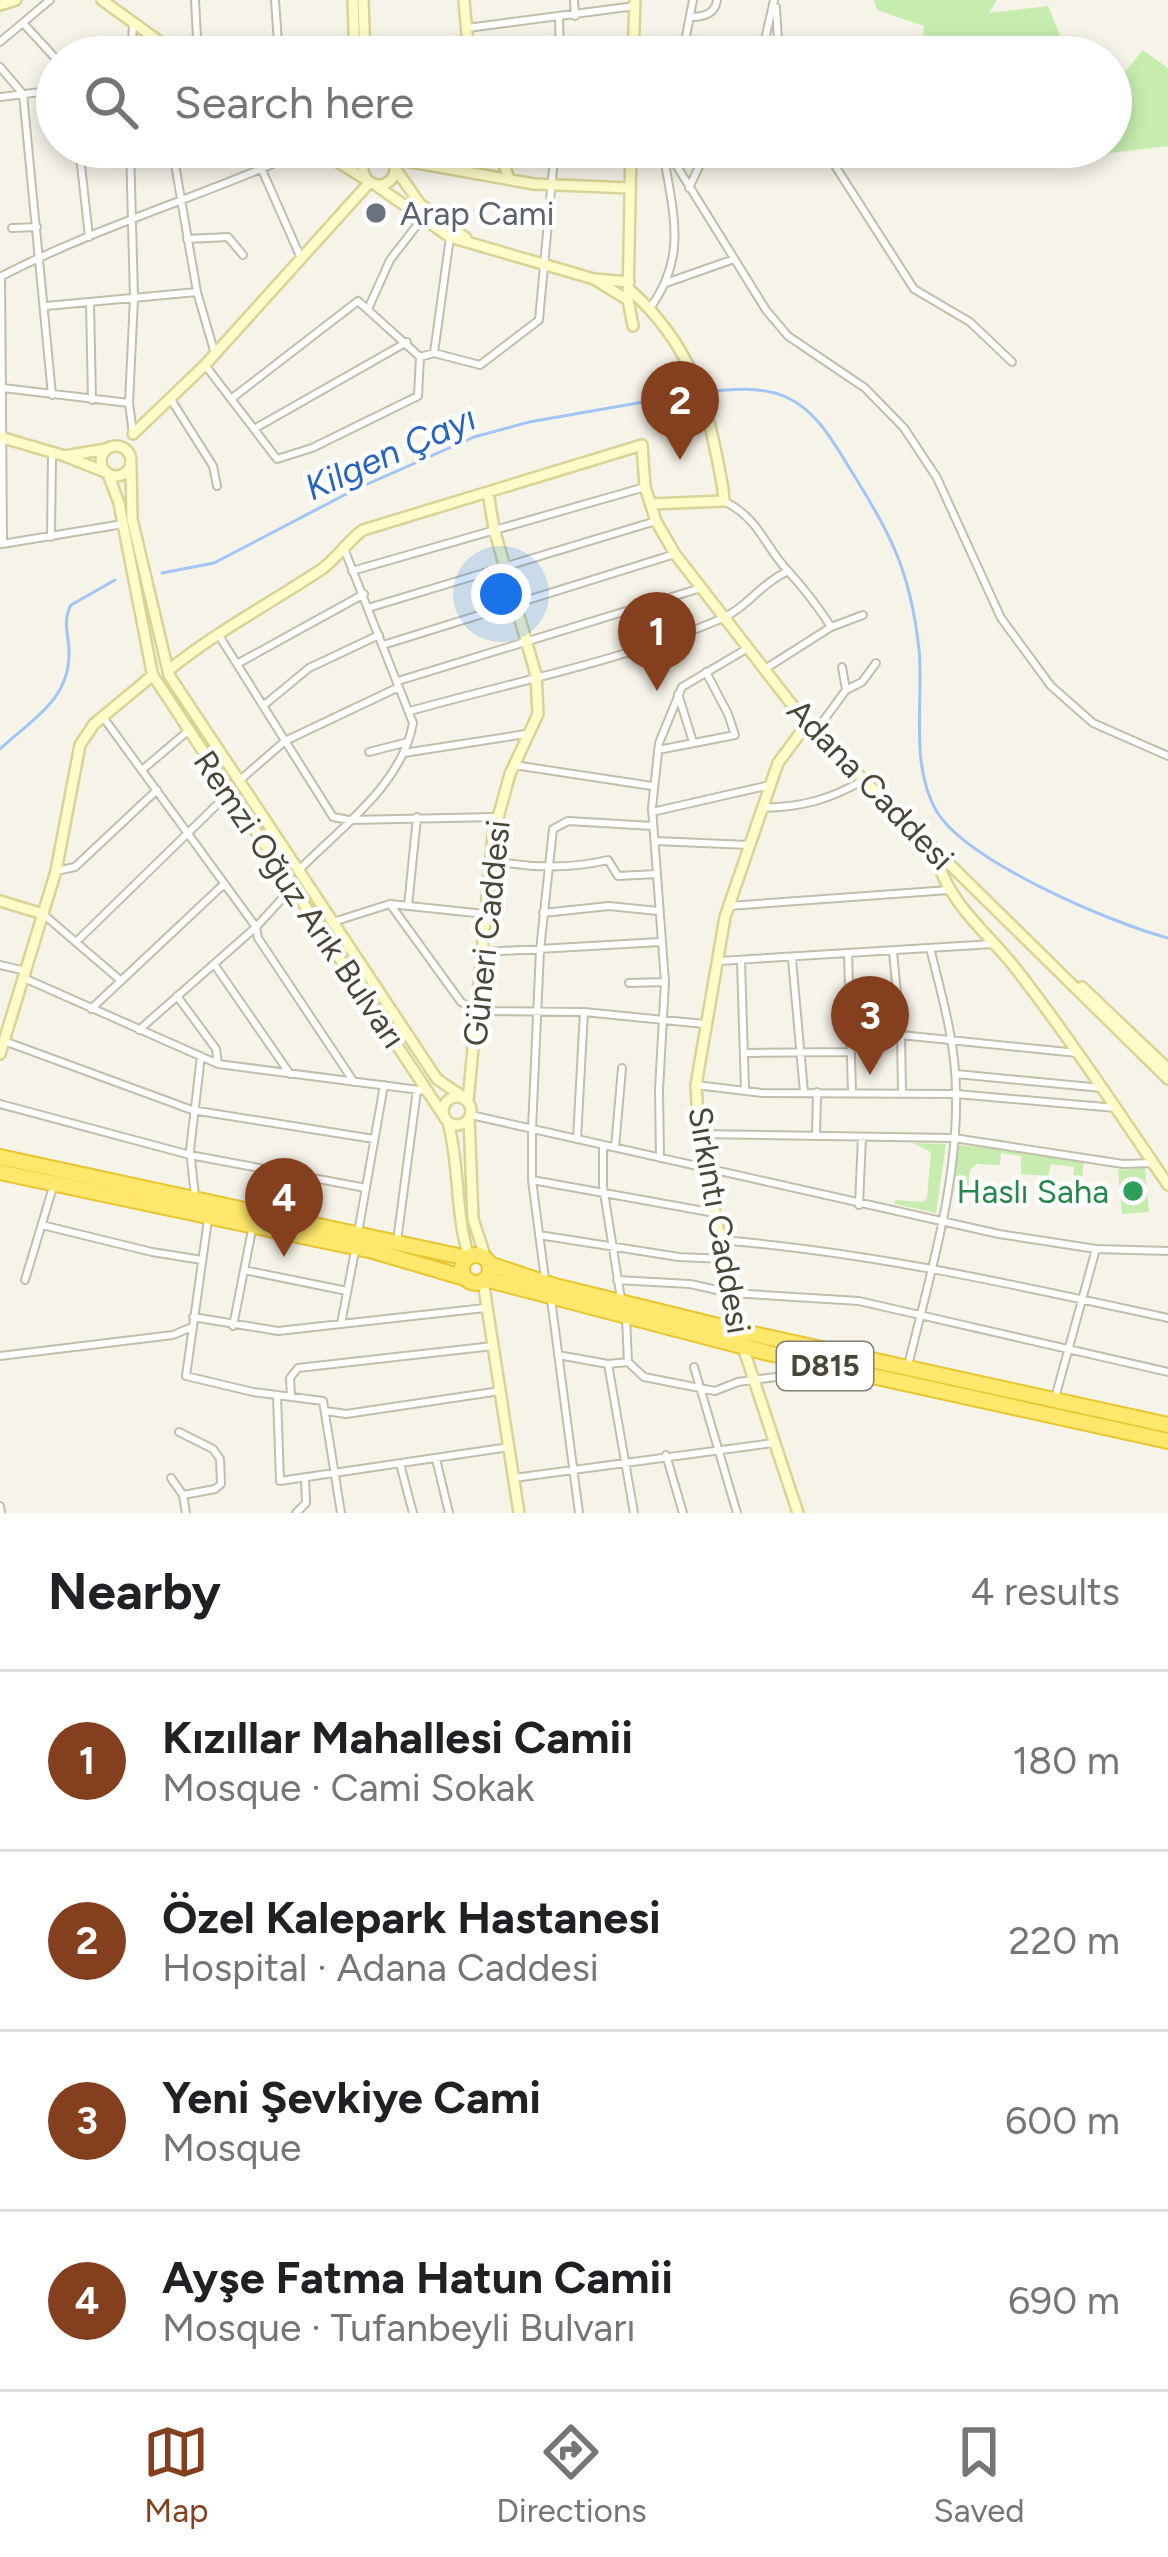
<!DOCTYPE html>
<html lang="en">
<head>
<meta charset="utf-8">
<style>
	:root { --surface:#fff; --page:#f6f6f6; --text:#202124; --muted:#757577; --line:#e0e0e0; --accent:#843f1e }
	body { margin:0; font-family:Figtree,sans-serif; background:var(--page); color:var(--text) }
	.you { position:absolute; left:501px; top:594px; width:42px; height:42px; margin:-30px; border:9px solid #fff; border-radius:50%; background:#1a73e8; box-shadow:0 0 0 18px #1a73e833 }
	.badge { display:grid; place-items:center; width:78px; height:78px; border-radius:50%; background:var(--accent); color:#fff; font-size:39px; font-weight:700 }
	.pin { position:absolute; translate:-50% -99px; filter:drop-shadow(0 3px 6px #0008) }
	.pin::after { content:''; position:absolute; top:63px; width:42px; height:36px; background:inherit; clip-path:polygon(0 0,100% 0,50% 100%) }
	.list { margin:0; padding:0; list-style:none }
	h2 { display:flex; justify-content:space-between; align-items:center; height:156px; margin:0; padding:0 48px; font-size:51px }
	h2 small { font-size:39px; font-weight:400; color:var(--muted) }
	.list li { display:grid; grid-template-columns:78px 1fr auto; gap:36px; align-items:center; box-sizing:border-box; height:180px; padding:0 48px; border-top:3px solid var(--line) }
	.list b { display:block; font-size:45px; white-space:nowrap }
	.list p { margin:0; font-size:39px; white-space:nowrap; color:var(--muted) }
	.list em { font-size:39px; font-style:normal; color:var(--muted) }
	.icon { flex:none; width:66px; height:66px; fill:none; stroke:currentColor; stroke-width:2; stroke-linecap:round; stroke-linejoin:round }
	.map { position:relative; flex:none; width:1168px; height:1513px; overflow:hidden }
	.search { position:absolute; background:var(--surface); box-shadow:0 6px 18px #0003; left:36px; right:36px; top:36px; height:132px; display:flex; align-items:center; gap:30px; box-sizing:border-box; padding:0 42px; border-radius:66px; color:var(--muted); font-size:45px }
	.sheet { height:876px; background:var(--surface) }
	nav { display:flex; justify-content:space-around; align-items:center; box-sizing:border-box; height:168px; border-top:3px solid var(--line); background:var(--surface); font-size:33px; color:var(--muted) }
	nav a { display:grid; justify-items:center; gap:6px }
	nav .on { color:var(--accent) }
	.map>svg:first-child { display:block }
</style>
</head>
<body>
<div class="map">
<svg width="1168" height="1513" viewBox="0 0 1168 1513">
	<rect width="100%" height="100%" fill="#f6f4e9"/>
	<path fill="#c6ecaf" d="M874 0H997L989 13 1048 6 1069 57H929L922 51 924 26 877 10Z
		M1143 50 1168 68V146L1086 156 1083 147H1111V80L1117 82Z
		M170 686 430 1080 167 688Z
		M913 1143 946 1144 936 1213 895 1204V1200L923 1202 927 1197 931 1152Z
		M958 1145 1084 1158 1082 1181 1073 1180 1074 1167 1051 1164 1048 1176 1021 1174V1156L1001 1153 1000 1165 976 1164 970 1170 968 1191H954Z
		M1145 1168 1149 1212 1122 1214 1118 1170Z"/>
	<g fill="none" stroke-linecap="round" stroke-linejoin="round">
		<path stroke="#a2c5f6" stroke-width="3" d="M704 392C731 389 761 386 786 397 815 410 831 438 847 464 889 532 910 567 919 649 924 701 909 765 937 812 968 862 1111 923 1168 938
			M162 573 214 563 354 490 474 437 529 422 695 393
			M0 749C31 720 70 700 69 652 69 634 62 622 71 605L115 580"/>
		<defs>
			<path id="street" d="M195 0 198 57
				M275 0 279 57
				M574 0 575 16
				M776 7 779 57
				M691 17C704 17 715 14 717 0
				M559 18 560 57
				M23 23 57 60
				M467 28 635 6
				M0 42 50 0
				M131 57 133 25
				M682 57 693 0
				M761 57 774 0
				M0 67 23 94 52 395
				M0 97 57 90
				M79 147 89 237
				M130 147 134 298 129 403 133 434
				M172 147 197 292 215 354
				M247 147 262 170 300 256
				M665 147 766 310 788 336 865 388 904 428 937 478 1001 618 1051 686 1093 723 1168 756
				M823 147 914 289 970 322 1012 362
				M702 161 720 157 716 147
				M689 188 708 147
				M12 228 37 227
				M187 239 228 237 243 255
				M1 276 3 544
				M0 277C100 225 210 194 312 147
				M666 283 734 259
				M90 302 92 400
				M46 306 197 292
				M650 308C689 255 672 210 663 151
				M368 309 390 260 421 220
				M434 353 450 237
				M420 357 434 353 480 365 539 320 555 147
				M205 365 277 459 312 448 418 396 420 357 358 301 231 399
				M3 388 129 403
				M170 398 213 466 217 486
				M254 429 407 342
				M724 501C761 520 763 545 789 572 805 590 818 606 831 627
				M51 537 52 452
				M2 544 123 524
				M352 571 645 487
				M368 608 656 521
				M218 634 333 817 349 820 497 817
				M383 645 675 554
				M237 664 364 594
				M765 669 831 627 863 615
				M398 681 701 588
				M846 690 862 682 876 663
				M678 694 693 742
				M263 706 309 668 379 635
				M410 711C513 682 622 661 721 619 748 607 760 584 788 571
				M103 717 256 927 258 938 354 1082
				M815 732 846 690 842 667
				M658 750 735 735 728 714 706 672
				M369 752 408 742
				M404 753 526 734
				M514 765 652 786
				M142 770 188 731
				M239 781 285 741 399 687
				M761 808C802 807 830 800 865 779
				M652 812 770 785
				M656 841 748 845
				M490 860C529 868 569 869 608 860L618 876 657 874
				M299 870C340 828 402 785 413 723L343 546
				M56 871 75 867 157 790
				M390 904 461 1002 476 1011 584 1012 704 1024
				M408 906 417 817
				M728 906 949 890
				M543 913 609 906 658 911
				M43 914 120 980
				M333 922 390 904 485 914
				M76 942 229 793
				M484 952 660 942
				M893 952 901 1035 902 1092
				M848 953 852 1092
				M792 959 804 1092
				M719 961 993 944
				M741 961 745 1089
				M214 964 290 1074
				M0 965 26 971
				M24 978 218 1064 427 1091
				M629 983 665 982
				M177 996 216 1049 218 1064
				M91 1009 224 884
				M139 1030 256 927 292 888
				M901 1035 1077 1053
				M4 1041 192 1110 374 1139
				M746 1053 851 1052
				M956 1074 1102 1088
				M696 1085 762 1093 956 1094 1116 1108
				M0 1104 190 1155 366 1188
				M471 1115 999 1234 1096 1249 1168 1251
				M699 1134 954 1138 1123 1164 1153 1163
				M816 1136 817 1092
				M577 1139 584 1012
				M603 1146V1186L621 1299
				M615 1147 622 1068
				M660 1158 659 1090 665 982 652 808 659 743 682 687 748 648
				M532 1180 715 1213
				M195 1196 190 1150 201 1056
				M859 1205 862 1137
				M208 1220 186 1376 253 1392 323 1401 341 1513
				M42 1225 152 1252 202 1260
				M358 1233 384 1085
				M539 1235 679 1257 724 1259
				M720 1240C871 1252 1020 1286 1168 1318
				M397 1241 417 1090
				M244 1270 347 1291
				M545 1279 532 1180V1129L540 950 553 829 568 821 653 826
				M25 1280 53 1187
				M617 1280 690 1284 731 1293 859 1301 1168 1372
				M551 1299 579 1513
				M193 1317 278 1331 485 1308
				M626 1318 628 1362
				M341 1324 355 1251
				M233 1326 252 1230
				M558 1355 608 1364 628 1362 644 1377 715 1391 738 1382 776 1377 801 1363
				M0 1356 173 1335 192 1327
				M608 1364 634 1513
				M908 1366C929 1278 958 1185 956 1093 956 1044 942 996 930 948
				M694 1367 737 1513
				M277 1395 280 1481 509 1447
				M291 1396 290 1378 298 1368 493 1346
				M1055 1398 1096 1249
				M326 1411 346 1414 500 1391
				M179 1432 213 1449 220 1459 221 1484 215 1489 183 1495
				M666 1455 683 1513
				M436 1459 449 1513
				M400 1464 413 1513
				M171 1478 183 1495 186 1513
				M514 1478 773 1443
				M0 1506 1 1513
				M296 1513 306 1503 305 1478"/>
			<path id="secondary" d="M102 0 181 57
				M353 0 355 57
				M363 0 365 57
				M464 0 469 57
				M0 5 16 0
				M633 57 635 0
				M314 147 365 179
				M497 147 509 178
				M631 147 628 300 633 326
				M363 169a16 16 0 1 1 32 0a16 16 0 1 1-32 0Z
				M400 160 534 184 630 188
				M395 168 420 204 466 238
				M374 184 450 237 594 279
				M629 289C695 348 708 407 723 489L724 501 651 504
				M628 300 594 279 629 282
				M133 434 205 365 370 182
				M0 437 65 456
				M101 461a15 15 0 1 1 30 0a15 15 0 1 1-30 0Z
				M131 465 132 519 169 675
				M105 472 65 456 106 449
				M108 474 119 503 152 672
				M169 670C217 631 271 603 322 569 337 558 348 541 363 530L642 445 645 487 656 521 675 554 807 724 1168 1079
				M169 675 437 1079 465 1098
				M156 680 445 1118
				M936 856C949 906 990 934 1020 974 1072 1042 1120 1114 1168 1185
				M0 901 43 914
				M1082 987 1168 1069
				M0 1054 56 871 80 745 94 724 153 675
				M443 1111a14 14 0 1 1 28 0a14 14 0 1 1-28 0Z
				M468 1101 493 836 510 774 538 714 536 675 494 529 488 492
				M469 1119 473 1219 486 1259
				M448 1122C460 1166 455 1214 469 1257
				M483 1281 519 1513
				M739 1331 699 1134 696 1085 725 917 778 763 807 724
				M743 1347 798 1513"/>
			<path id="highway" d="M0 1157 467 1258
				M0 1172 373 1251 465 1278
				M462 1269a14 14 0 1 1 28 0a14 14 0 1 1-28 0Z
				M489 1264 555 1286 739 1331 1168 1425
				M485 1279 768 1353 1168 1441"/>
		</defs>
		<use href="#street" stroke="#c2beab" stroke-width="10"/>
		<use href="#secondary" stroke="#d9d396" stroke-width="14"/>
		<use href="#highway" stroke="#e9c630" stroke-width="18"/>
		<use href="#street" stroke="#fff" stroke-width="6"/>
		<use href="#secondary" stroke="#fffcca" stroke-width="9"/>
		<use href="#highway" stroke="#ffe86b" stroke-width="14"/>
	</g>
	<circle fill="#6b7280" stroke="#fff" stroke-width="4.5" cx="376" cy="213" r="12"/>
	<circle fill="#2e9e5b" stroke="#fff" stroke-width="4.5" cx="1133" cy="1191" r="12"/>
	<g text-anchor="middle" stroke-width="9" stroke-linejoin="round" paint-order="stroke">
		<rect fill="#fff" stroke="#807e73" stroke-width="3" x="777" y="1342" width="96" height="48" rx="9"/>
		<g font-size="30" font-weight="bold" fill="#4a4637">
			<text x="825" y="1376">D815</text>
		</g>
		<g font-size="33" fill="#5b616d" stroke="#fff" text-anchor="start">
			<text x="400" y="225">Arap Cami</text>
		</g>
		<g font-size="33" fill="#4a4637" stroke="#fff">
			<text transform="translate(871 784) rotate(46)" y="12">Adana Caddesi</text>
			<text transform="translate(300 899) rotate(56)" y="12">Remzi Oğuz Arık Bulvarı</text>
			<text transform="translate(486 933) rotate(-84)" y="12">Güneri Caddesi</text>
			<text transform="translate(720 1220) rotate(80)" y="12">Sırkıntı Caddesi</text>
		</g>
		<g font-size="33" fill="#27864d" stroke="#fff" text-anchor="end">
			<text x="1109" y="1203">Haslı Saha</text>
		</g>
		<g font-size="36" font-style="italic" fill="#2763bf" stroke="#fff">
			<text transform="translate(390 452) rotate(-24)" y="13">Kilgen Çayı</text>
		</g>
	</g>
</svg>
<div class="you"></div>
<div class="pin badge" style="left:657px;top:691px">1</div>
<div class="pin badge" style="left:680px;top:460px">2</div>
<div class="pin badge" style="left:870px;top:1075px">3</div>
<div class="pin badge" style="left:284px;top:1257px">4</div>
<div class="search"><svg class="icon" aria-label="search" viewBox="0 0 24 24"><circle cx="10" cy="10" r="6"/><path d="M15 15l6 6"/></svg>Search here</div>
</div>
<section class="sheet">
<h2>Nearby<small>4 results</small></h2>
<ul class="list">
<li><span class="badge">1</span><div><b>Kızıllar Mahallesi Camii</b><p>Mosque · Cami Sokak</p></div><em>180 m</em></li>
<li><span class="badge">2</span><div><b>Özel Kalepark Hastanesi</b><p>Hospital · Adana Caddesi</p></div><em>220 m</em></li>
<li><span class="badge">3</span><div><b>Yeni Şevkiye Cami</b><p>Mosque</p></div><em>600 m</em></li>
<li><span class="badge">4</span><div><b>Ayşe Fatma Hatun Camii</b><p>Mosque · Tufanbeyli Bulvarı</p></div><em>690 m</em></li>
</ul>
</section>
<nav>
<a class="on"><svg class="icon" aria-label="map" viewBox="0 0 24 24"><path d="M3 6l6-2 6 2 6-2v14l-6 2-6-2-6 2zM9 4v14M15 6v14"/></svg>Map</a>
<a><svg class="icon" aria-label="directions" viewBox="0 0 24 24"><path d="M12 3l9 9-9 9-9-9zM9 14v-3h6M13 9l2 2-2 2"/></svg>Directions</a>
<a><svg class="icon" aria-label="saved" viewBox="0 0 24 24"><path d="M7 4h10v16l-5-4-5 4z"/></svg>Saved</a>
</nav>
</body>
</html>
